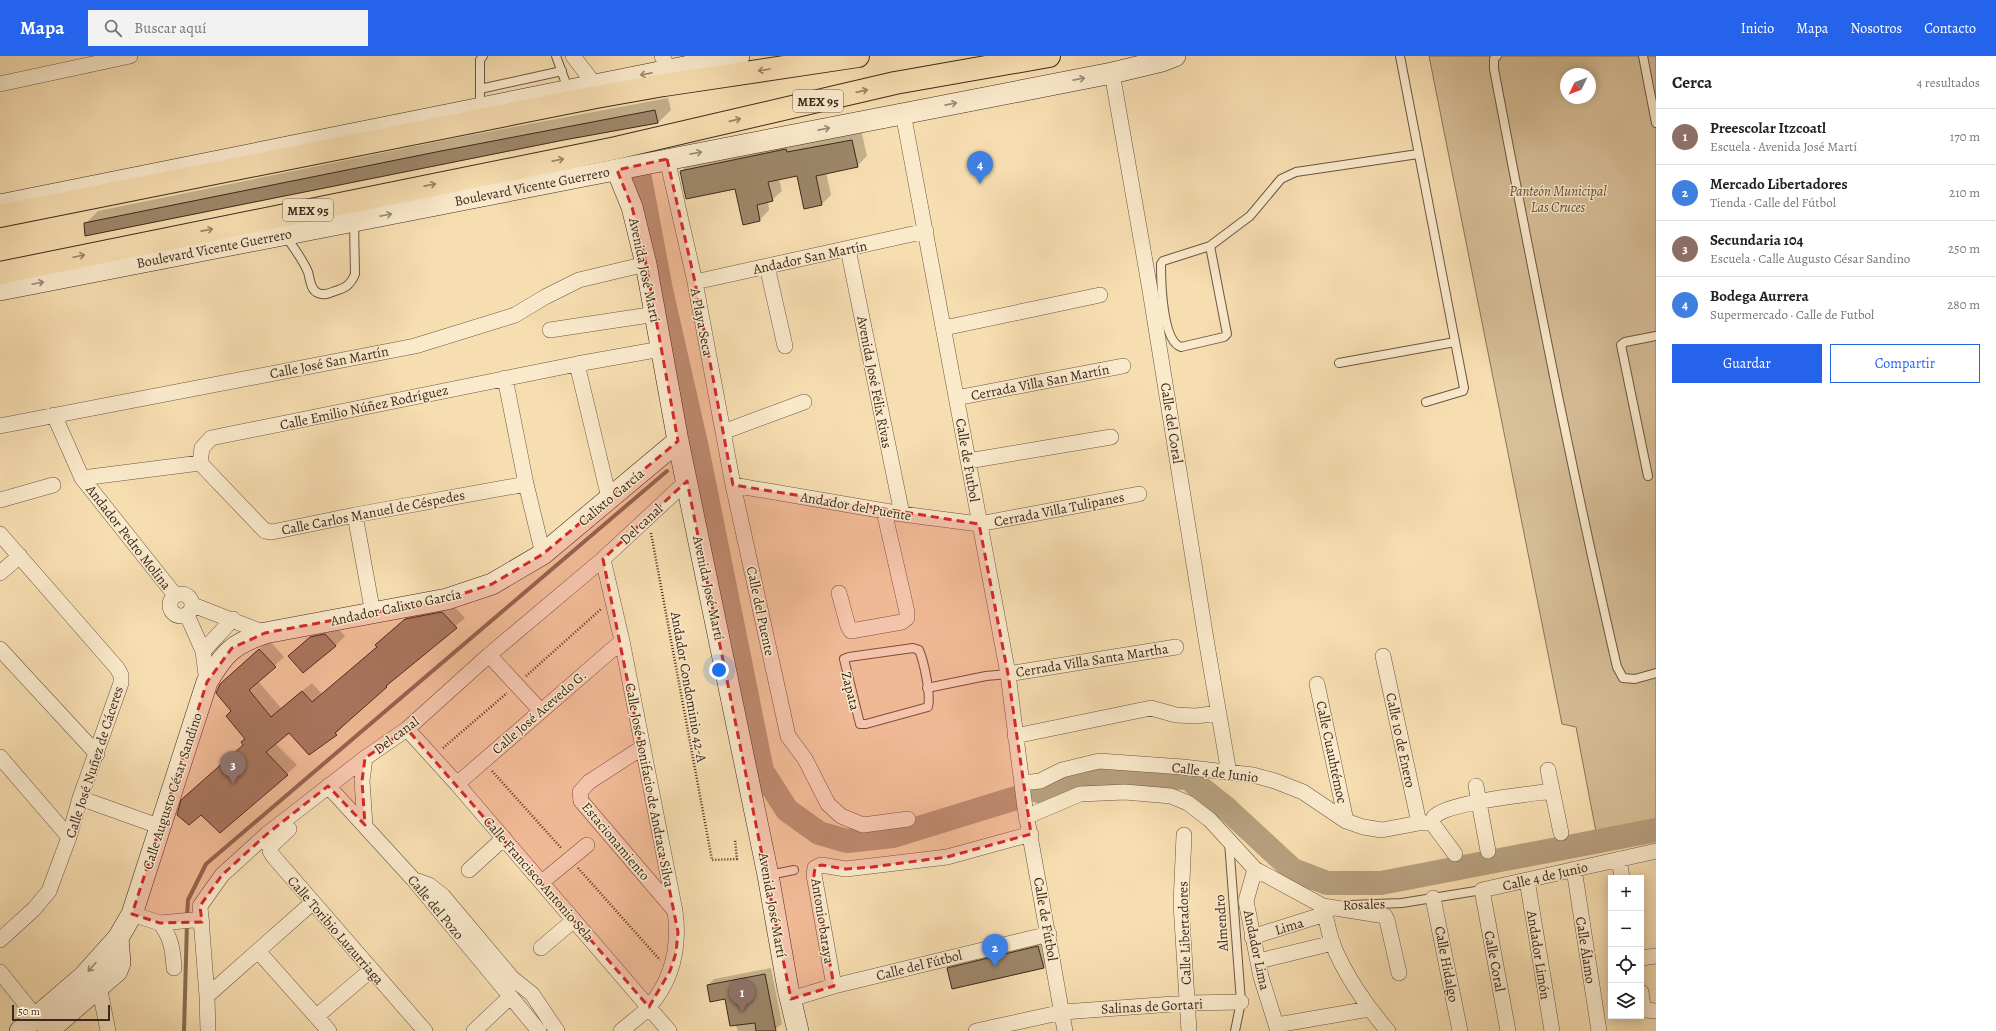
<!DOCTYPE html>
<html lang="es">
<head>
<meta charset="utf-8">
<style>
	:root { --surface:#fff; --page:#f2f2f2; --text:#222; --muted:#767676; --line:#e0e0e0; --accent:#2563eb }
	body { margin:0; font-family:Alegreya,serif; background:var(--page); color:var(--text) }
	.controls { position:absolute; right:12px; bottom:12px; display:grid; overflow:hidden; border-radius:0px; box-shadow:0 2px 10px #0003 }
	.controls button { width:36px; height:36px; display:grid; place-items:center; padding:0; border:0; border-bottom:1px solid var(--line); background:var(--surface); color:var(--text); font:20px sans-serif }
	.compass { position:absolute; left:1560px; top:12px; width:36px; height:36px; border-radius:50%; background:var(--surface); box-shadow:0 2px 10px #0003; rotate:227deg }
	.scale { position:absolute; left:12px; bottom:10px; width:98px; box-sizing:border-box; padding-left:4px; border:2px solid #3c281e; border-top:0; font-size:11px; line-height:14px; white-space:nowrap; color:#3c281e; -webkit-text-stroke:3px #faeacc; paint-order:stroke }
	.you { position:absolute; left:719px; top:614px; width:14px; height:14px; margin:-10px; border:3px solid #fff; border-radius:50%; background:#1a73e8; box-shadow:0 0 0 6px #1a73e833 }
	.badge { display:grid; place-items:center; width:26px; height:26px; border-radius:50%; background:var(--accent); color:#fff; font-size:13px; font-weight:700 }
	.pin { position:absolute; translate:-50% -33px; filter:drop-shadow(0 1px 2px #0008) }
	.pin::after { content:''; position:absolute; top:21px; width:14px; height:12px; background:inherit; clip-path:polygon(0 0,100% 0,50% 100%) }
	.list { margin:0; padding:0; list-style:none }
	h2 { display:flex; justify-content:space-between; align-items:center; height:52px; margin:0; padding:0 16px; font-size:17px }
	h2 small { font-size:13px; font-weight:400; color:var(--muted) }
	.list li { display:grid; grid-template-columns:26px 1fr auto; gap:12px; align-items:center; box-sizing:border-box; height:56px; padding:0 16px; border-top:1px solid var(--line) }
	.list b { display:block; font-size:15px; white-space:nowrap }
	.list p { margin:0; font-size:13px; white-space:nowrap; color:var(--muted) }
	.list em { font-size:13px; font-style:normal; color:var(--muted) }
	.actions { display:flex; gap:8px; padding:12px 16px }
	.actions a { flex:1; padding:9px 0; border:1px solid var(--accent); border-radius:0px; text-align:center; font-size:14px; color:var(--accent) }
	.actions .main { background:var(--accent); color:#fff }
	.icon { flex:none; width:22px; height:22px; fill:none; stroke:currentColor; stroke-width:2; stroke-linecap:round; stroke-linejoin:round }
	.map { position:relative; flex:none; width:1656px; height:975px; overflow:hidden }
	header { display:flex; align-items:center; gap:24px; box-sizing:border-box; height:56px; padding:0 20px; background:var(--accent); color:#fff }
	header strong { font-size:19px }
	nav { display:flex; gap:22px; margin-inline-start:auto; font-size:14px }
	.search { width:280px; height:36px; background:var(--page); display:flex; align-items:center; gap:10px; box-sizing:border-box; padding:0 14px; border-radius:0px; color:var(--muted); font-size:15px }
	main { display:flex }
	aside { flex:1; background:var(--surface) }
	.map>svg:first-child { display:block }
</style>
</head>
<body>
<header>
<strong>Mapa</strong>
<div class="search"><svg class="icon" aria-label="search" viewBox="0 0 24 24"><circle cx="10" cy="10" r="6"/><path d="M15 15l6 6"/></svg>Buscar aquí</div>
<nav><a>Inicio</a><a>Mapa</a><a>Nosotros</a><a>Contacto</a></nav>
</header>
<main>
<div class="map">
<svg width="1656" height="975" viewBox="0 0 1656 975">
	<rect width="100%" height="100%" fill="#f7deb1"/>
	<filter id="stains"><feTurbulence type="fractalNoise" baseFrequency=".005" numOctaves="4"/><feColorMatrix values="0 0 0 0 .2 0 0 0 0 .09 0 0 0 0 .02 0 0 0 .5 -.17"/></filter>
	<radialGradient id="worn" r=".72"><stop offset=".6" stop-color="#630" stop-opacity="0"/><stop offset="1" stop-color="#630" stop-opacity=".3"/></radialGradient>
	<path fill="#d7bf98" stroke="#8a745b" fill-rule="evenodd" d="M1429 0H1656V769L1597 781 1576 671 1562 668ZM1566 18H1590V42H1566Z"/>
	<path fill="#0003" d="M668 42 671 54 658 67 85 168 98 155 455 82Z
		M861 74 867 100 857 110 826 116 831 139 822 148 797 119 779 123 782 135 772 144 768 145 769 154 760 164 744 167 736 132 681 115 691 106Z
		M451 547 465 562 396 621 345 668 336 678 289 675 275 687 297 709 220 776 246 683 231 618 269 584 284 601 258 625 281 652 312 627 322 638 377 590 376 589 386 579 416 554Z
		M335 569 345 580 335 590 289 600 320 572Z
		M1051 878 1056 899 1043 911 948 912 961 899Z
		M771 912 782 968 773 975H738L726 942 708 929 714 923Z"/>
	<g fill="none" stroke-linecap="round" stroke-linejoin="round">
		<path stroke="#867058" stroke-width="4" d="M694 394 697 392
			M187 861 188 844 206 808 667 415
			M184 975 187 867"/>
		<path stroke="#b7a07f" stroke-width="24" d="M639 117 661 234 697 392 762 715 787 754 819 777 847 785 893 780 1016 742
			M1038 735 1121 719 1188 722 1227 753 1293 814 1327 827H1381L1656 774"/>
	</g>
	<path fill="#9d876a" stroke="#3c281e" d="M655 54 658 67 564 84 85 180 84 167 441 95Z
		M852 84 858 111 816 120 822 149 804 153 797 120 768 126 773 145 757 149 760 165 743 169 735 133 686 143 680 115 786 93 787 96Z
		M442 556 457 572 386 630 387 631 335 677 337 679 309 699 289 677 266 696 288 719 220 777 201 759 189 769 177 759 181 744 243 689 241 686 245 683 226 660 231 655 216 637 220 628 259 593 276 611 249 634 271 661 302 635 312 646 377 591 375 589 405 563Z
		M325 578 336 590 303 617 288 600 310 581Z
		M1038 890 1044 912 952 933 947 912Z
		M765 918 776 975H756L755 967 730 970 725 943 710 946 707 929Z"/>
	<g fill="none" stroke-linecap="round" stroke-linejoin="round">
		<defs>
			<path id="lane" d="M556 0 568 33
				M1400 0 1464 332 1463 335 1426 346
				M1497 0 1494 3V13C1532 213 1571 413 1617 611L1623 622 1635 623 1656 617
				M1643 0 1656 67
				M480 33 562 15
				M480 52V4L483 0
				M285 179C293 191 302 202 308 216 310 222 310 234 318 237 324 240 330 237 335 235 346 232 351 228 355 218L354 166
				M1210 190 1227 278 1224 281 1181 291C1162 285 1161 225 1161 208L1163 205 1210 190 1250 160 1281 123 1296 116 1418 98
				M1339 307 1455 286
				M1648 420 1621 289 1625 286 1656 280
				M913 592 919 594C924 606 931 638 928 651L866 668H860L844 603 849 601Z
				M927 632 986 620 1008 618
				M1229 786 1241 946 1235 975
				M769 819 794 814
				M1350 849 1402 847 1482 834"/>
			<path id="street" d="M573 0 595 29
				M662 0 669 14
				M1112 17 1149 228 1207 589 1229 717
				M0 28 130 0
				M903 57 1008 618 1025 752 1065 975
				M667 103 695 226 733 429 788 680 805 703 828 748 841 760 863 769 908 763
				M848 193 902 458
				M767 210 785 290
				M695 226 926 175
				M944 272 1100 239
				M550 274 656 258
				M577 308 609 442
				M505 322 526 428 543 498
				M956 342 1123 310
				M54 359 82 422 175 539
				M0 370 415 290 515 259 545 241 579 224 646 208
				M723 376 804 346
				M968 405 1111 381
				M200 407 202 392 211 382 577 308 661 293
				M200 407 265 475 272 476 355 459 526 428
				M82 422 200 407
				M733 429 902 458 979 468 1139 438
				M0 444 53 429
				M355 459 373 558
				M0 478 117 612 121 619V627L80 742 69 781 49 835 34 853 0 884
				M603 503 622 585 675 855C680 891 673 923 649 951 641 960 630 967 621 975
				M0 517 20 500
				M839 537 848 570 851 575 902 566 907 562V556L884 455
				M170 549a11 11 0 1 1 22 0a11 11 0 1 1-22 0Z
				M193 549 265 577
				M187 559 203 595 207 626
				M0 593 97 698
				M203 595 233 563
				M489 599 540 654
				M1383 600 1419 767
				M1008 618 1176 591
				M1317 628 1346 765
				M407 673 457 728 669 975
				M1015 680 1151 652 1176 659 1196 660 1219 657
				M643 691 589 726 580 736 581 745 675 855
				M0 701 69 781
				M1548 714 1561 777
				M1022 727 1040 725 1062 714 1099 705 1183 711 1253 719 1275 725 1303 736 1346 765 1363 771 1382 774 1419 767H1432L1455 798
				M457 728 622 585
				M328 730 413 823 539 975
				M1476 730 1488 795
				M80 742 161 771
				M1026 761 1080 738 1125 736 1171 740 1188 747 1210 764 1255 813 1323 850 1385 860 1387 864 1399 917
				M1432 767C1433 765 1433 762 1434 761 1447 746 1531 738 1552 735
				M365 769 362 725 365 702
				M289 773 270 791V795L273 800 425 975
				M1184 779 1181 848 1189 975
				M1619 803 1622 822
				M1255 813 1246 845 1261 921 1278 975
				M1574 813 1599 975
				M469 814 504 782
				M1527 824 1552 975
				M418 825 429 829 443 840 512 922 532 938 557 975
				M542 826 587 789
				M1433 842 1460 975
				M1323 850C1326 861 1328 874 1332 886 1343 916 1367 951 1388 975
				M132 858 160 867 193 864 202 866
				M160 867C171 881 173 894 174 912
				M1252 881 1325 858
				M541 892 574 864
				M258 895 329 975
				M1641 902 1656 900
				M1259 905 1333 887
				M0 916 36 961
				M99 930 108 975
				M834 930 814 819 815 812 821 809 846 813 947 801 1031 778
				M1641 936 1643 950 1647 954 1656 955
				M207 940 312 847
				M791 943 834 930 1049 878
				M317 960 371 914
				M1277 969 1369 953
				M208 975 207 940 200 850 222 819 267 778 365 702 407 673 489 599 603 503 687 425
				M474 975 510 941
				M976 975 1063 956 1187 947 1241 946
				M1508 975 1482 834 1656 795"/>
			<path id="secondary" d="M617 114 632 151 646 208 678 385 768 819 788 933 798 975
				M0 149 739 0
				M0 234 1112 17 1162 5 1175 0
				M20 975 83 921 118 882 132 858 207 626C225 596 233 588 265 577L447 543 492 528 543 498 678 385
				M48 975 117 915 120 907 118 882"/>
			<path id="primary" d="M0 160 596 41 664 29 858 0
				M0 217 616 92 895 27 1049 0"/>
		</defs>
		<use href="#lane" stroke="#6b5643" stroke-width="10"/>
		<use href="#street" stroke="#6b5643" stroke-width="16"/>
		<use href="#secondary" stroke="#3c281e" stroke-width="22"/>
		<use href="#primary" stroke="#3c281e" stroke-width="24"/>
		<path stroke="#3c281e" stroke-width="2.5" stroke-dasharray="1 2" stroke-linecap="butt" d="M651 477 712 804 737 803 735 784
			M526 620 601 553
			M443 692 507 637
			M492 715 562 793
			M578 812 660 904"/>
		<use href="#lane" stroke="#faeacc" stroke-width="8"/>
		<use href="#street" stroke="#faeacc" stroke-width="15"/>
		<use href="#secondary" stroke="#faeacc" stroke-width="21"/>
		<use href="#primary" stroke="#f7deb1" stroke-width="22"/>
	</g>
	<defs><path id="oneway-shaft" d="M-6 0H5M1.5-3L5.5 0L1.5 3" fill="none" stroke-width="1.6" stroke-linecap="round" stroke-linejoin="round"/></defs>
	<g stroke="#9a8368">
		<use href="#oneway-shaft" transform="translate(764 14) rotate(171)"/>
		<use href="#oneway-shaft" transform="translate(862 35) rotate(-13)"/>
		<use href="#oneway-shaft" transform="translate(735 64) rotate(-13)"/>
		<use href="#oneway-shaft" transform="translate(558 104) rotate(-11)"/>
		<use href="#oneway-shaft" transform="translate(430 129) rotate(-11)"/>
		<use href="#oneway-shaft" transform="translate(207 174) rotate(-11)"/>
		<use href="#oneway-shaft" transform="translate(79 200) rotate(-12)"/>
	</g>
	<g stroke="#9b8975">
		<use href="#oneway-shaft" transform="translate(646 18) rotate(169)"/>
		<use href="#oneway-shaft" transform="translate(1079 23) rotate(-11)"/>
		<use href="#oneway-shaft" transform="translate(951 48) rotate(-11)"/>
		<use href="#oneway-shaft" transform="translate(824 73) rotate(-11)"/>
		<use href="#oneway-shaft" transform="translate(696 97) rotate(-11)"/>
		<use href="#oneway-shaft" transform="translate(386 159) rotate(-11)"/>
		<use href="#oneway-shaft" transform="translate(38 227) rotate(-12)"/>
		<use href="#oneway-shaft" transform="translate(92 911) rotate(132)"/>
	</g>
	<path fill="#d62828" fill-opacity="0.2" stroke="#d62828" stroke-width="3" stroke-dasharray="8 5" stroke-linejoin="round" d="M667 103 695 226 733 429 979 468 1008 618 1031 778 947 801 872 811 846 813 821 809 815 812 814 819 834 930 791 943 687 425 603 503 678 876 676 897 670 915 649 951 407 673 365 702 362 725 365 769 328 730 267 778 222 819 200 850 202 866 160 867 132 858 207 626 232 592 265 577 447 543 492 528 543 498 678 385 646 208 632 151 617 114Z"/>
	<g text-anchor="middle" stroke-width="3" stroke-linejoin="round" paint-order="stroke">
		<g fill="#faeacc" stroke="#756252" stroke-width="1">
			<rect x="793" y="34" width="50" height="22" rx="3"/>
			<rect x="283" y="143" width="50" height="22" rx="3"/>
		</g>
		<g font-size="13" font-weight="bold" fill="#3c281e">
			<text x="818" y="50">MEX 95</text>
			<text x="308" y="159">MEX 95</text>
		</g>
		<g font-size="14" fill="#3c281e" stroke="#faeacc">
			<text transform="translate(532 130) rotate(-11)" y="5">Boulevard Vicente Guerrero</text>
			<text transform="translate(214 192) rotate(-11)" y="5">Boulevard Vicente Guerrero</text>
			<text transform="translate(810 201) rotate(-12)" y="5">Andador San Martín</text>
			<text transform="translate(645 214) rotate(78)" y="5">Avenida José Martí</text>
			<text transform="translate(702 266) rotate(79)" y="5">A Playa Seca</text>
			<text transform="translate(329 306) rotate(-11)" y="5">Calle José San Martín</text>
			<text transform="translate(875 326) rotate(79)" y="5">Avenida José Félix Rivas</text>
			<text transform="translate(1040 326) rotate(-11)" y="5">Cerrada Villa San Martín</text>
			<text transform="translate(364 351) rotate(-12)" y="5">Calle Emilio Núñez Rodríguez</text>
			<text transform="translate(1172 367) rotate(81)" y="5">Calle del Coral</text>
			<text transform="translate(968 404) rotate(80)" y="5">Calle de Futbol</text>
			<text transform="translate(611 441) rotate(-40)" y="5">Calixto García</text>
			<text transform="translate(856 450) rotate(10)" y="5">Andador del Puente</text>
			<text transform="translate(1059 453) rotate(-11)" y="5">Cerrada Villa Tulipanes</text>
			<text transform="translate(373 456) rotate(-11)" y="5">Calle Carlos Manuel de Céspedes</text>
			<text transform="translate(641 468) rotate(-43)" y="5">Del canal</text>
			<text transform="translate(129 481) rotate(52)" y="5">Andador Pedro Molina</text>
			<text transform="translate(709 532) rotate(78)" y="5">Avenida José Martí</text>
			<text transform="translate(396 551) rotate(-12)" y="5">Andador Calixto García</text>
			<text transform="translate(761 555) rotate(78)" y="5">Calle del Puente</text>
			<text transform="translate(1092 604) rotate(-9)" y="5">Cerrada Villa Santa Martha</text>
			<text transform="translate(689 631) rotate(80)" y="5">Andador Condominio 42-A</text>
			<text transform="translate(851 635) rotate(76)" y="5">Zapata</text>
			<text transform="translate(539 656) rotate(-41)" y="5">Calle José Acevedo G.</text>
			<text transform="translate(396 679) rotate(-37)" y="5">Del canal</text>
			<text transform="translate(1401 684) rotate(78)" y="5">Calle 10 de Enero</text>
			<text transform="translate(1332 696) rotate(78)" y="5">Calle Cuauhtémoc</text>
			<text transform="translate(94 706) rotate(-72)" y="5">Calle José Nuñez de Cáceres</text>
			<text transform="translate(1215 716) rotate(7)" y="5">Calle 4 de Junio</text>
			<text transform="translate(650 729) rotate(79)" y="5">Calle José Bonifacio de Andraca Silva</text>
			<text transform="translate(172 735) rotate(-72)" y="5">Calle Augusto César Sandino</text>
			<text transform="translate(616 785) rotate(50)" y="5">Estacionamiento</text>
			<text transform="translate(1545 820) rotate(-13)" y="5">Calle 4 de Junio</text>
			<text transform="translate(539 823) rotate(49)" y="5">Calle Francisco Antonio Sela</text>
			<text transform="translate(1364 848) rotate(-2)" y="5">Rosales</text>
			<text transform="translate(773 849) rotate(80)" y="5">Avenida José Martí</text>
			<text transform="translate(436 851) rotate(50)" y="5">Calle del Pozo</text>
			<text transform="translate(1046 863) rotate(80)" y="5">Calle de Fútbol</text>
			<text transform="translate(823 865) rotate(81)" y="5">Antonio baraya</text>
			<text transform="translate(1221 867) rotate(-94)" y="5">Almendro</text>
			<text transform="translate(1289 870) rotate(-17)" y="5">Lima</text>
			<text transform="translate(336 874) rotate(49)" y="5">Calle Toribio Luzurriaga</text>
			<text transform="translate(1184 877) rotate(-92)" y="5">Calle Libertadores</text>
			<text transform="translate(1257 894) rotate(78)" y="5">Andador Lima</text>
			<text transform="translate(1586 894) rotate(81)" y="5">Calle Álamo</text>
			<text transform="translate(1539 899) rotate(81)" y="5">Andador Limón</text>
			<text transform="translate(1495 905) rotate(79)" y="5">Calle Coral</text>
			<text transform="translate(1447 908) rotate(79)" y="5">Calle Hidalgo</text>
			<text transform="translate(919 909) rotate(-14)" y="5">Calle del Fútbol</text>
			<text transform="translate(1152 950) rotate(-3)" y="5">Salinas de Gortari</text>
		</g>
		<g font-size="14" font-style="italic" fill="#634e3c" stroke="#faeacc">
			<text x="1558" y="140">Panteón Municipal<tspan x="1558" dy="16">Las Cruces</tspan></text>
		</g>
	</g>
	<rect width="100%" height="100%" filter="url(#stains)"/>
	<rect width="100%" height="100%" fill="url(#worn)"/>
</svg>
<div class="controls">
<button>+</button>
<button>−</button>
<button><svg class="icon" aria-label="locate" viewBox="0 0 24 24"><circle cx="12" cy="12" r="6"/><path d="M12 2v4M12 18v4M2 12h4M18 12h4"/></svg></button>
<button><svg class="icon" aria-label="layers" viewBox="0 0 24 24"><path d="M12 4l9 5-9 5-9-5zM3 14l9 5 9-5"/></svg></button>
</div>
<svg class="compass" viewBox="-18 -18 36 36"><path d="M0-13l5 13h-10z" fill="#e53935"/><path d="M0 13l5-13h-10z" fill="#767676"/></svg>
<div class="scale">50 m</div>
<div class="you"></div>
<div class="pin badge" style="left:742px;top:956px;background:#8d6e63">1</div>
<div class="pin badge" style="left:995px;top:911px;background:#3f7fe0">2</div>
<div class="pin badge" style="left:233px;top:728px;background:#8d6e63">3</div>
<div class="pin badge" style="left:980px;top:128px;background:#3f7fe0">4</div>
</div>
<aside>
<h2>Cerca<small>4 resultados</small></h2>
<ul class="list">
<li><span class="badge" style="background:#8d6e63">1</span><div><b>Preescolar Itzcoatl</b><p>Escuela · Avenida José Martí</p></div><em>170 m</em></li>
<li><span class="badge" style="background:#3f7fe0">2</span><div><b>Mercado Libertadores</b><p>Tienda · Calle del Fútbol</p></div><em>210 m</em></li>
<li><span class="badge" style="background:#8d6e63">3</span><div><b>Secundaria 104</b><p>Escuela · Calle Augusto César Sandino</p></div><em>250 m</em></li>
<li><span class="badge" style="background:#3f7fe0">4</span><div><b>Bodega Aurrera</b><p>Supermercado · Calle de Futbol</p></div><em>280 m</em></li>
</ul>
<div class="actions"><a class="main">Guardar</a><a>Compartir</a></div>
</aside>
</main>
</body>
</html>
